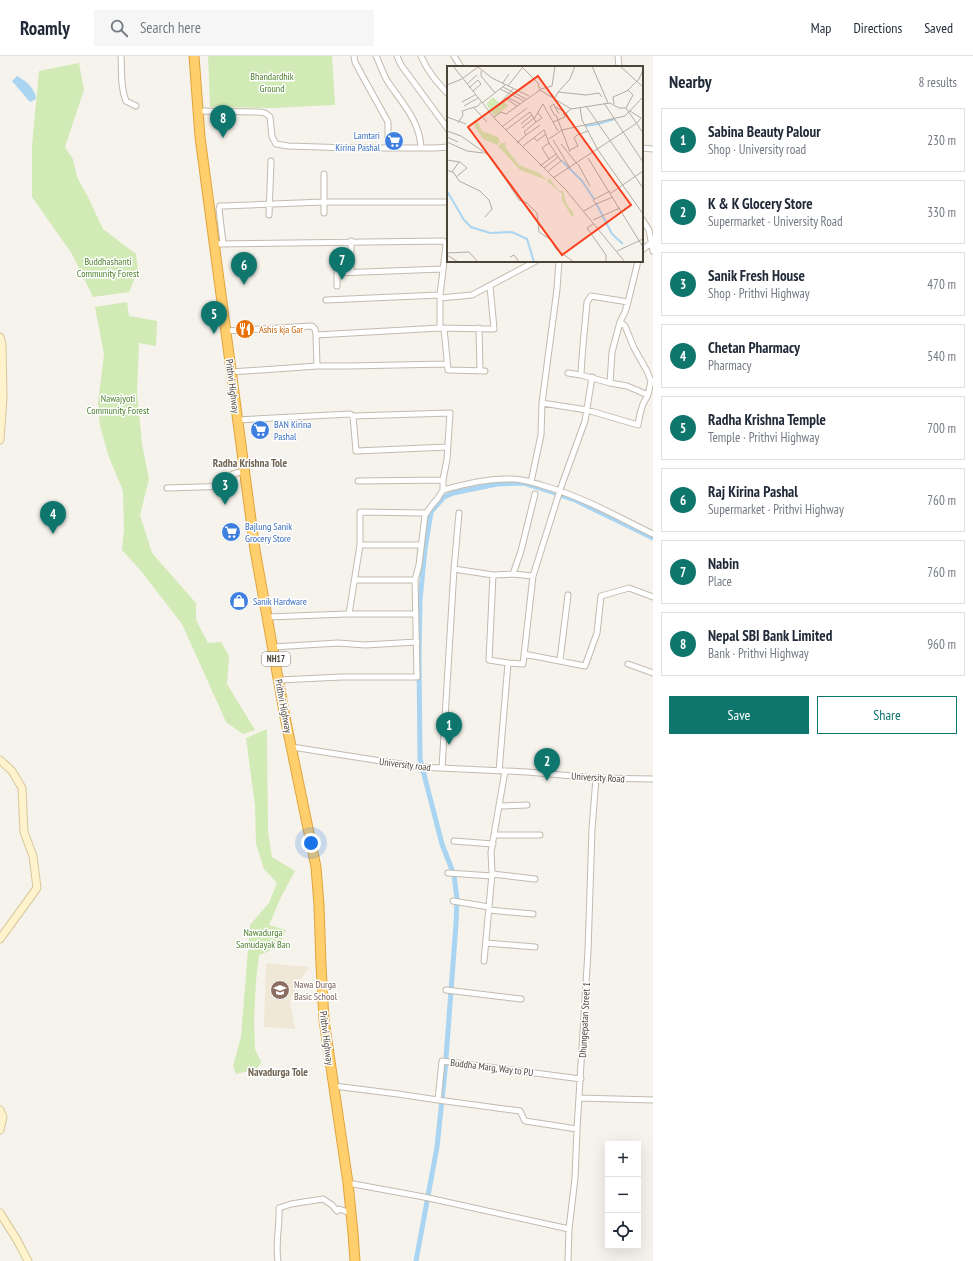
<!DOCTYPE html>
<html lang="en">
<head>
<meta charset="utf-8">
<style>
	:root { --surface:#fff; --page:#f6f6f7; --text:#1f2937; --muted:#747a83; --line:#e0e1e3; --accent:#0f766e }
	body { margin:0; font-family:"PT Sans Narrow",sans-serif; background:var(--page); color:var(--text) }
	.controls { position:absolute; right:12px; bottom:12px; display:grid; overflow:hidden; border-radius:0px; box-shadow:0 4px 16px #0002 }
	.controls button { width:36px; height:36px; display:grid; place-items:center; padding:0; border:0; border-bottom:1px solid var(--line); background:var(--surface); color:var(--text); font:20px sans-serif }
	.you { position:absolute; left:311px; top:787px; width:14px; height:14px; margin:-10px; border:3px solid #fff; border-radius:50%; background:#1a73e8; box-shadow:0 0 0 6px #1a73e833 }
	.badge { display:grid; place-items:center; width:26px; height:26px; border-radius:50%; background:var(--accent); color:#fff; font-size:13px; font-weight:700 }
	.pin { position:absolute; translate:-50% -33px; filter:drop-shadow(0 1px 2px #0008) }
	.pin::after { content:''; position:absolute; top:21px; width:14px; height:12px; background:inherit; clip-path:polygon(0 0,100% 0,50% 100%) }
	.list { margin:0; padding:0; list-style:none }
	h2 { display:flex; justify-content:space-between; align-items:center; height:52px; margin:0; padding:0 16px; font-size:17px }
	h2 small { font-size:13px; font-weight:400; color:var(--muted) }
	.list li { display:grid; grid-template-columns:26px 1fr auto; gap:12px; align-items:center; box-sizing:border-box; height:64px; margin:0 8px 8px; padding:0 8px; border:1px solid var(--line); border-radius:0px }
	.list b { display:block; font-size:15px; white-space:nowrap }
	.list p { margin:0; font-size:13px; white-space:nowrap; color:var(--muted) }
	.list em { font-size:13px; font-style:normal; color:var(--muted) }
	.actions { display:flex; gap:8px; padding:12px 16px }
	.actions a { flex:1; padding:9px 0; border:1px solid var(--accent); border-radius:0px; text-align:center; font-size:14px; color:var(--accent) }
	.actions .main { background:var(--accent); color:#fff }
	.icon { flex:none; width:22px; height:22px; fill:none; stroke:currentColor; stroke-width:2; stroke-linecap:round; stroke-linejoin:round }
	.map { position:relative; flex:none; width:653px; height:1205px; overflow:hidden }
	header { display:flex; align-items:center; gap:24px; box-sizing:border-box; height:56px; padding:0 20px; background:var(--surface); border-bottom:1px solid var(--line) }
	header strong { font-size:19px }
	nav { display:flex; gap:22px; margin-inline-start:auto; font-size:14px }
	.search { width:280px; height:36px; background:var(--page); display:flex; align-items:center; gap:10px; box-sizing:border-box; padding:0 14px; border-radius:0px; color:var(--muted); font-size:15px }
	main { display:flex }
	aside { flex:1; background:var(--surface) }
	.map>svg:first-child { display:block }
</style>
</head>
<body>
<header>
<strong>Roamly</strong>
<div class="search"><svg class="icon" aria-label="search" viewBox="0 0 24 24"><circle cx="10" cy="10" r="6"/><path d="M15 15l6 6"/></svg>Search here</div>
<nav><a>Map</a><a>Directions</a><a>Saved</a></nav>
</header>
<main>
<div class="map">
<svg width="653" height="1205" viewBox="0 0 653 1205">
	<rect width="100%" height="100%" fill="#f6f3ec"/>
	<path fill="#efe8d6" d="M266 907 309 911 300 924 290 945 295 973 264 971Z"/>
	<path fill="#d2eab5" d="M208 0H332L335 49 272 52 210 51Z
		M79 7 84 34 65 91 73 103 77 121 88 141 103 173 136 198 138 215 129 236 93 241 72 198 32 141V90L39 15Z
		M127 246 129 260 157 265 156 290 139 287 137 336 142 388 149 423 140 459 152 497 196 547V564L208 587 221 586 229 600 227 628 255 674 243 678 226 666 182 568 141 515 122 494 124 473 123 435 109 401 100 370 98 347 104 298 95 251Z
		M267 673 268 776 272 801 295 815 281 841 269 869 286 874 279 891 259 899 256 925 254 964 255 993 261 1006 257 1013 236 1018 233 1010 241 981 250 869 269 847 277 827 264 813 256 788 255 750 246 682Z"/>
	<path fill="#a9d4f2" d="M17 20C26 25 35 32 36 43L30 46 12 25Z"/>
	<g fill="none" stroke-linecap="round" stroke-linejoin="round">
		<path stroke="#a9d4f2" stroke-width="5" d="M560 439 575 444 653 482
			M416 1205 437 1091 445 1015 456 868 457 843 454 819 442 788 420 703 419 599 420 544 425 493 431 456 444 441 453 437 497 428 524 427 556 437"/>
		<defs>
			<path id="street" d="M121 0C122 15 120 31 126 45L136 50
				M354 0 355 6 363 21 388 66V92
				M376 0C380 8 383 18 388 26 402 47 420 65 421 92
				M397 0 401 9 448 73
				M421 0C427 15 437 26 448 38
				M454 0 461 11
				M618 0 619 11
				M198 55 259 56 265 57 270 61 272 81 276 88 288 90 351 92H435L448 91
				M642 92 653 93
				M324 118V157
				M269 159 271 105
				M642 163 649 174 653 195
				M351 185V216
				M223 187 219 153 220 150H223L324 146H446
				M215 188 443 185 445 186 446 189 440 239V272L316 279 317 310H348L446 308
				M642 194 651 187
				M337 205V230
				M337 217 443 213
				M440 242 472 239 536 205
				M326 244 440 239
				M628 246 638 205
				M440 272 494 273 490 230
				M444 272 448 314 485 315
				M479 272 480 314
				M226 275 312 270 315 273 316 279
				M231 316 317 310
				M568 317 581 319 610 327 627 330 648 339
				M581 319C582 294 585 270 587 246L591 240 628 246 625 256 620 266
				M542 347 587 354 638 369 640 358 643 348 648 339 651 325 647 315 634 292 625 270 620 266 612 296 610 327
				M353 360 356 395 448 391
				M237 364 350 358 353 360 450 357 447 403 443 424V434L438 442 432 449 425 459 424 457H422L360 456V489L349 558
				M358 425 443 424
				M531 426 541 379 542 347 557 233 559 205
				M167 432 232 430 233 418 244 415
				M443 434C465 428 489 422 512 423 522 423 532 426 541 429 581 440 616 460 653 478
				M360 489H420
				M454 513 493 519 513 518 533 520
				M513 518 521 495 535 438
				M493 519 489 604 508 607 499 715
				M355 524H415
				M268 561 346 558H416
				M273 591 338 587 365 589 417 586
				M524 598 585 610 597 577 601 540 629 532 653 541
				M560 604 568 539
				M508 607 523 608 533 520 561 431 585 365 592 321
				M628 608 653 617
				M279 624 342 621H417L415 524 419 509 425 459
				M292 691 419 711 527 716 596 722 653 723
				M442 712 454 513 459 457
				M500 750 527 749
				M495 779H540
				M454 785 493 788
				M448 817 492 820
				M492 818 535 823
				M453 845 489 851
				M489 854 533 858
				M486 887 535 891
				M484 905 492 818 491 796 505 715
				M446 934 521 943
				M334 1030 398 1038 438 1044 442 1005 581 1023
				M579 1042 653 1044
				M438 1044 520 1055 525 1065 577 1073
				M348 1127 424 1141 569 1173
				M278 1205C275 1187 280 1170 279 1152L291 1148 323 1143 332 1149 337 1155 339 1153 351 1157
				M568 1205 569 1173 575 1122 577 1073 588 895 592 773 596 722"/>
			<path id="secondary" d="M0 281 2 288 3 342 0 384
				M0 704 12 715 22 732 24 776 33 800 37 832 0 883
				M0 1054 3 1061 0 1074
				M0 1157 17 1184 28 1205"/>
			<path id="highway" d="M194 0 200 81 255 494 285 661 316 811 319 849 321 909 324 964 348 1127 353 1177 355 1205"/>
		</defs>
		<use href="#street" stroke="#c2bbae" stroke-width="7"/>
		<use href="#secondary" stroke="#d6c79b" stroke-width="9"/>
		<use href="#highway" stroke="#e0a43c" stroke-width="11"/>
		<use href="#street" stroke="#fff" stroke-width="5"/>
		<use href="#secondary" stroke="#fff3cd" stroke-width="7"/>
		<use href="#highway" stroke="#ffcf6e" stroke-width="9"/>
	</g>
	<defs>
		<symbol id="supermarket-disc" viewBox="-11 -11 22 22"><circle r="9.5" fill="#3f7fe0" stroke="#fff"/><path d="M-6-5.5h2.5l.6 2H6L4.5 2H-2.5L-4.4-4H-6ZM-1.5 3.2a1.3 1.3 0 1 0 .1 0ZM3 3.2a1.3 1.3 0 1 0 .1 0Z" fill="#fff"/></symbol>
		<symbol id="restaurant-disc" viewBox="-11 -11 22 22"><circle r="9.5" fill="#e8710a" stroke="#fff"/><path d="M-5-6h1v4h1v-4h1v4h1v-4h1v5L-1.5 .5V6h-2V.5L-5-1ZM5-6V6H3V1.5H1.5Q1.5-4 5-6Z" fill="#fff"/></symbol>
		<symbol id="shop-disc" viewBox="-11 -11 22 22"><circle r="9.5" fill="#3f7fe0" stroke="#fff"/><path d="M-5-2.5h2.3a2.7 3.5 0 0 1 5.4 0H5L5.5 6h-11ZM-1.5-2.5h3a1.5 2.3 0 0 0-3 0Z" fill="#fff"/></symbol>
		<symbol id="school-disc" viewBox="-11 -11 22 22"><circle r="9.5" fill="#8d6e63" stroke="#fff"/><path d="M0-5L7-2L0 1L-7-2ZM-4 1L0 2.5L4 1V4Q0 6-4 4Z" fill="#fff"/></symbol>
	</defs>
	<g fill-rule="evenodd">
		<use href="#supermarket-disc" x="383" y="74" width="22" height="22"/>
		<use href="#restaurant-disc" x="234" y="262" width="22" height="22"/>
		<use href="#supermarket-disc" x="249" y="363" width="22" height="22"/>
		<use href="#supermarket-disc" x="220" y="465" width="22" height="22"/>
		<use href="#shop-disc" x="228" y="534" width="22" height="22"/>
		<use href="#school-disc" x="269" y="923" width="22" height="22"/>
	</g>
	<g text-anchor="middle" stroke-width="3" stroke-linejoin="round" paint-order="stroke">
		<rect fill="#fff" stroke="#817c74" stroke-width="1" x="262" y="596" width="28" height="14" rx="3"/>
		<g font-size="9" font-weight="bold" fill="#4b4439">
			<text x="276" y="606">NH17</text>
		</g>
		<g font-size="10" fill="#4a7f2a" stroke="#fff">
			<text x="272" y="24">Bhandardhik<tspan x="272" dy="12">Ground</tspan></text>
			<text x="108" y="209">Buddhashanti<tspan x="108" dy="12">Community Forest</tspan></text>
			<text x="118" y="346">Nawajyoti<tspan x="118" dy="12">Community Forest</tspan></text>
			<text x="263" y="880">Nawadurga<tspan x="263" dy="12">Samudayak Ban</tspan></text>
		</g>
		<g font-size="10" fill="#366cbe" stroke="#fff" text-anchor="start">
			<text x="380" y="83" text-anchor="end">Lamtari<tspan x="380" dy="12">Kirina Pashal</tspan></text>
			<text x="274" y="372">BAN Kirina<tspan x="274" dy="12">Pashal</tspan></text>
			<text x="245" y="474">Bajlung Sanik<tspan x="245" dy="12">Grocery Store</tspan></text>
			<text x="253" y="549">Sanik Hardware</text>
		</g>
		<g font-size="10" fill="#c56008" stroke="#fff" text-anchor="start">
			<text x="259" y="277">Ashis kja Gar</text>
		</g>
		<g font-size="10" fill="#4b4439" stroke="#fff">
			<text transform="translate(233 330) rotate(83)" y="4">Prithvi Highway</text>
			<text transform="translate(284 650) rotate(79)" y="4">Prithvi Highway</text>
			<text transform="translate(405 708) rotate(7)" y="4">University road</text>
			<text transform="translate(598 721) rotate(3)" y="4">University Road</text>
			<text transform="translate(584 964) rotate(-87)" y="4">Dhungepatan Street 1</text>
			<text transform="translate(327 982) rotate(83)" y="4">Prithvi Highway</text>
			<text transform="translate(492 1011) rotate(7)" y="4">Buddha Marg, Way to PU</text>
		</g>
		<g font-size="10" fill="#785e54" stroke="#fff" text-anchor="start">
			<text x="294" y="932">Nawa Durga<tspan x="294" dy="12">Basic School</tspan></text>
		</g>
		<g font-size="11" font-weight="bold" fill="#6e6250" stroke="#fff">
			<text x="250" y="411">Radha Krishna Tole</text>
			<text x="278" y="1020">Navadurga Tole</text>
		</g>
	</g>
	<g transform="translate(447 10)">
		<rect width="196" height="196" fill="#f6f3ec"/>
		<path d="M46 31 52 37 56 34 61 40 48 50 39 38ZM30 55 35 65 51 71 53 76 50 79 36 73 27 59ZM54 77H59L58 81 72 99 92 107 100 114 73 104 51 80ZM102 112 112 125H116L119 137 127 148 125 151 115 134V128L100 115Z" fill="#d2eab5"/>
		<path fill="none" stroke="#a9d4f2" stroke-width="2" d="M151 58 168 53M139 60 151 58M114 94 135 115 147 133M0 125 17 154 24 161 43 167 65 166 80 173 87 196M149 137 165 168 176 178"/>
		<path fill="none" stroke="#b2ada4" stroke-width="1" d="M6 0 49 54 118 123 178 196M74 0 91 17 93 24 124 43 163 37 172 42H179M145 0 161 37M173 0 196 21M31 1 45 12 82 30M34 5V10L48 27M16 12 31 1M20 18 30 9M55 18 62 8M0 19 15 13M61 20 75 2M56 21 79 33M22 22 31 14 34 18 26 25M53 23 77 35M94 23 105 20 108 0M111 26 123 13 128 0M60 31 73 38M58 32 70 40M108 32 111 26 139 29 152 27 155 31M15 36 28 29M35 37 58 19M53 37 66 23M157 37 196 96M96 38 111 65M167 38 166 31 180 25 192 13 196 4M17 40 31 32M139 40 196 122M133 41 135 54 151 84 196 148M27 42 40 56M179 42 196 67M179 42 186 29 181 24M109 49 123 86M108 50 103 41 107 38 108 41M0 51 19 58M47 51 54 46 59 48 93 24M122 52 119 47 124 43M87 53 96 38M89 56 95 52 91 47M106 56 118 51 116 45 108 41 112 48M11 57 16 49 15 45 31 40 34 36M74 58 85 49M56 60 80 42M75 62 87 52M59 64 83 46 89 56 77 66 79 69 93 59M0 65 14 70 44 91 72 134 80 137 90 147 92 166 104 174 109 183 127 196M0 71 11 76M87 72 90 75 99 68M102 73 115 64 178 50 196 31M106 74 123 102M0 76 20 85 36 87M70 77 79 69M114 78 130 98M76 80 97 64 102 77 95 82 102 93M123 84 131 80 127 72 130 69 141 65M141 92 196 181M0 94 13 96 20 102 9 111M131 98 143 120M93 100 109 88M97 102 111 91M0 104 7 107 12 115 33 125 42 134 45 143 38 151M5 106 12 96M100 106 114 95 102 77M106 112 190 57 194 52 183 45M164 127 196 105M149 138 166 131M137 145 149 138 146 134 163 125M146 154 173 142M146 158 140 162 159 189V196M170 185 196 173M0 187 22 186 31 196M0 189 11 196M63 191 67 189 72 196"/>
		<path fill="#fc3f1d" fill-opacity="0.15" stroke="#fc3f1d" stroke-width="2" d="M91 10 184 139 115 189 21 61Z"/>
		<rect width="196" height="196" fill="none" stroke="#4b4439" stroke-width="2"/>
	</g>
</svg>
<div class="controls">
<button>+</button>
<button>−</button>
<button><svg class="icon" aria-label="locate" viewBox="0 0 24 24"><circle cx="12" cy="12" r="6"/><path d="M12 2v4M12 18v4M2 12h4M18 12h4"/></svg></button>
</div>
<div class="you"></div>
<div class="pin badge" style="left:449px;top:689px">1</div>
<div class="pin badge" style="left:547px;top:725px">2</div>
<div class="pin badge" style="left:225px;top:449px">3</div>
<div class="pin badge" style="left:53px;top:478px">4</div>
<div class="pin badge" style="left:214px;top:278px">5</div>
<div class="pin badge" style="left:244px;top:229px">6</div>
<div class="pin badge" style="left:342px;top:224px">7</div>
<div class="pin badge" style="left:223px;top:82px">8</div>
</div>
<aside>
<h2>Nearby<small>8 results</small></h2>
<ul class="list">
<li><span class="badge">1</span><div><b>Sabina Beauty Palour</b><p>Shop · University road</p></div><em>230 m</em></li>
<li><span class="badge">2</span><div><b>K &amp; K Glocery Store</b><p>Supermarket · University Road</p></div><em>330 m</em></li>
<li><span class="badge">3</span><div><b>Sanik Fresh House</b><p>Shop · Prithvi Highway</p></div><em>470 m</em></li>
<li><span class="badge">4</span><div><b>Chetan Pharmacy</b><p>Pharmacy</p></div><em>540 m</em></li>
<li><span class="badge">5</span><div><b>Radha Krishna Temple</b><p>Temple · Prithvi Highway</p></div><em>700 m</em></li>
<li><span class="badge">6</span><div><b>Raj Kirina Pashal</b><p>Supermarket · Prithvi Highway</p></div><em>760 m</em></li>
<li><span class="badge">7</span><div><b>Nabin</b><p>Place</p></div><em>760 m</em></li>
<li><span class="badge">8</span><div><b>Nepal SBI Bank Limited</b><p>Bank · Prithvi Highway</p></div><em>960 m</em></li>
</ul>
<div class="actions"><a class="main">Save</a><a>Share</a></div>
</aside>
</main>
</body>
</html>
